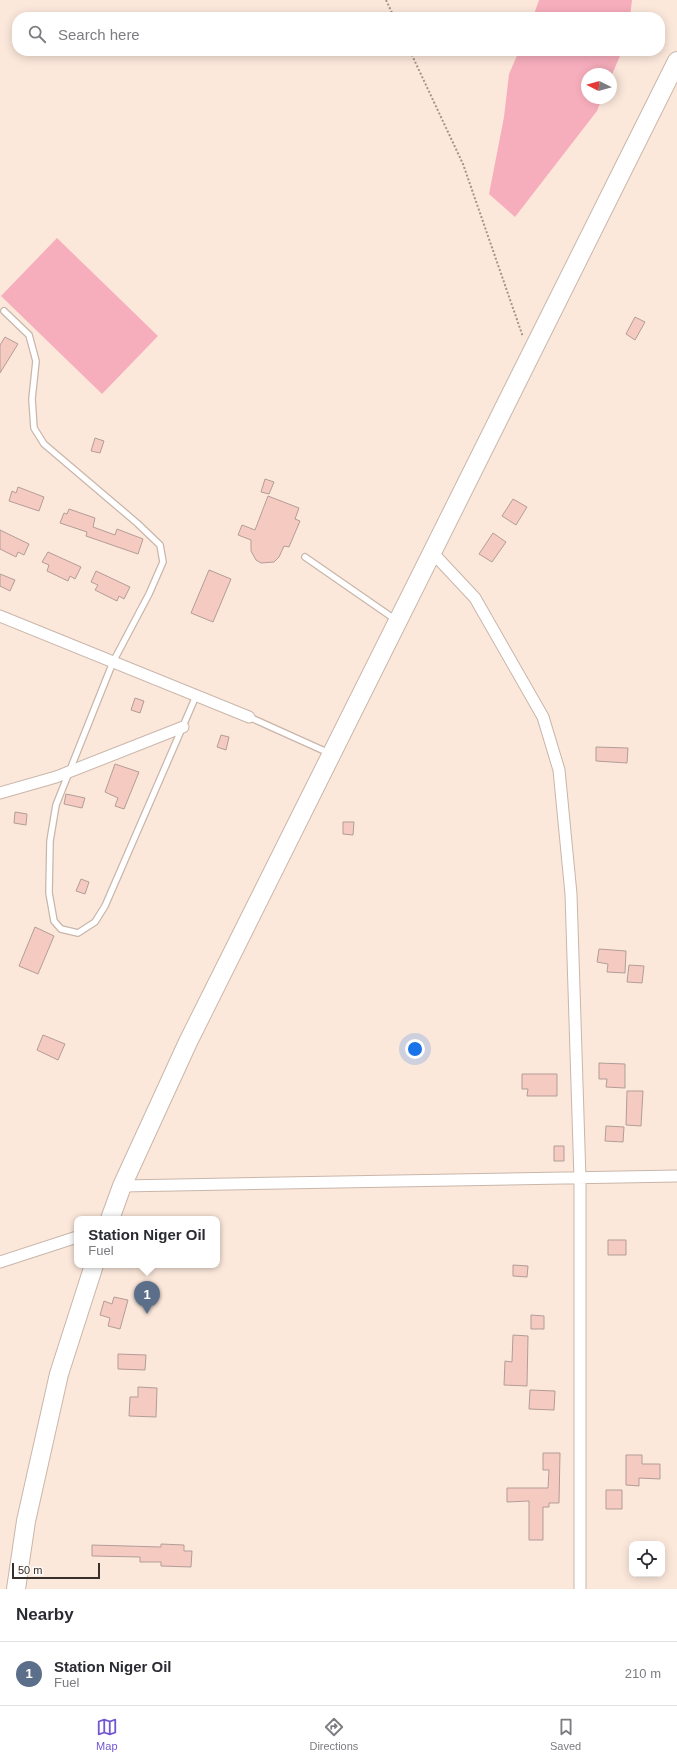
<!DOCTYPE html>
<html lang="en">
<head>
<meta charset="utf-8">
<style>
	:root { --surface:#fff; --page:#f7f7f7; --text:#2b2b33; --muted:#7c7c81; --line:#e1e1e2; --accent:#7357d1 }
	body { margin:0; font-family:Arial,sans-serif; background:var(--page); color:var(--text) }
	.controls { position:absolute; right:12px; bottom:12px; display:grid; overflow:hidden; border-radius:8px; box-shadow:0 2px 10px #0003 }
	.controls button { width:36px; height:36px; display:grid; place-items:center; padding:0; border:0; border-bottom:1px solid var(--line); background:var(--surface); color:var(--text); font:20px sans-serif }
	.compass { position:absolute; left:581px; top:68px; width:36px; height:36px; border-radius:50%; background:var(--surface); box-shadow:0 2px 10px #0003; rotate:275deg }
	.scale { position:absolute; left:12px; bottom:10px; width:88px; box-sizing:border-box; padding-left:4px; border:2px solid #362f2a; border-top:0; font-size:11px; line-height:14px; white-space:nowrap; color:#362f2a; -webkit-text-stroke:3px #fdf9f6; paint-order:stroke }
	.you { position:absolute; left:415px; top:1049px; width:14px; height:14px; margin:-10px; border:3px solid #fff; border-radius:50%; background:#1a73e8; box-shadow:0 0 0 6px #1a73e833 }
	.badge { display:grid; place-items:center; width:26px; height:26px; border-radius:50%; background:var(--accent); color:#fff; font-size:13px; font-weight:700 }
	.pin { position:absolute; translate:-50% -33px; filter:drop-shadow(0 1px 2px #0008) }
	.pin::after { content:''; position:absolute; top:21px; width:14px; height:12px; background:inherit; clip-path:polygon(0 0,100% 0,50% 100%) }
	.popup { position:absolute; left:74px; top:1216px; width:146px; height:52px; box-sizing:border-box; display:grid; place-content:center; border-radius:8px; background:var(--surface); filter:drop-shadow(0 1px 3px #0005); font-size:13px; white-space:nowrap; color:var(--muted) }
	.popup b { font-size:15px; color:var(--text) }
	.popup::after { content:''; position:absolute; left:50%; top:100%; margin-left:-8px; border:8px solid transparent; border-top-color:var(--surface) }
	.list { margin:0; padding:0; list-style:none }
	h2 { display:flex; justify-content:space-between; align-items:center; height:52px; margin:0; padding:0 16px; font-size:17px }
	h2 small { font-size:13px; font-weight:400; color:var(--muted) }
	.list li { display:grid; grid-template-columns:26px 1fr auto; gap:12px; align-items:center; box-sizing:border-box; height:64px; padding:0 16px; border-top:1px solid var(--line) }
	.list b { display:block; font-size:15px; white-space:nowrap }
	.list p { margin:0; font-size:13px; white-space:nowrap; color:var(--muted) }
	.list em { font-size:13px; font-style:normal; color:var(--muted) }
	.icon { flex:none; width:22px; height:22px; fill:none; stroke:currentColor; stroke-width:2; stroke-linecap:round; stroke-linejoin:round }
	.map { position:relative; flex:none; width:677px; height:1589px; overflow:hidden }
	.search { position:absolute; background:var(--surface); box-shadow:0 2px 10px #0003; left:12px; right:12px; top:12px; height:44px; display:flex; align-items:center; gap:10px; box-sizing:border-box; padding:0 14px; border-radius:16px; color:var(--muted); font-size:15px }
	.sheet { height:116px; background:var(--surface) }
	nav { display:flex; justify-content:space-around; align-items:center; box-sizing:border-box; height:56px; border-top:1px solid var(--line); background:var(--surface); font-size:11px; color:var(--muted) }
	nav a { display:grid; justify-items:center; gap:2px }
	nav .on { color:var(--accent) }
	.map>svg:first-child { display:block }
</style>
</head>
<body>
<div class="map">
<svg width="677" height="1589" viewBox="0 0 677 1589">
	<rect width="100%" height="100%" fill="#fce8db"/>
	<path fill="#f7aebc" d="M539 0H632L630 17H533Z
		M519 51H622L611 77V74H587V98H602L597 111 515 217 489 194 504 117 509 74Z
		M57 238 158 336 102 394 1 296Z"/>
	<path fill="#f4cac1" stroke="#b39d98" d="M635 317 645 322 635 340 626 334Z
		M5 337 18 344 0 373V345Z
		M95 438 104 441 100 453 91 451Z
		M265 479 274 482 269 494 261 492Z
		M18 487 44 497 39 511 9 501 12 491 16 493Z
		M268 496 299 508 295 519 300 521 289 547 284 546 279 557 274 562 261 563 256 560 251 551V540L238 535 242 525 255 530Z
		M513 499 527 507 516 525 502 516Z
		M69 509 95 518 93 527 115 535 117 529 143 539 138 554 86 536 87 532 60 523 64 513 67 514Z
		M0 530 29 544 24 555 18 552 16 557 0 549Z
		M493 533 506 542 492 562 479 554Z
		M48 552 81 567 75 579 70 576 68 581 47 571 49 565 42 562Z
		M209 570 231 579 213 622 191 613Z
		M96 571 130 587 124 599 119 596 117 601 95 590 98 585 91 582Z
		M0 574 15 580 10 591 0 586Z
		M135 698 144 701 140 713 131 710Z
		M221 735 229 737 226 750 217 747Z
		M596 747 628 748 627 763 596 761Z
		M115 764 139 772 124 809 115 806 118 798 105 792Z
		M66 794 85 798 82 808 64 804Z
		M15 812 27 814 26 825 14 823Z
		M343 822H354L353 835 343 834Z
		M81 879 89 882 85 894 76 891Z
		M35 927 54 936 38 974 19 966Z
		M599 949 626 951 625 973 607 972 608 964 597 962Z
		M629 965 644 966 642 983 627 982Z
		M43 1035 65 1044 58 1060 37 1050Z
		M599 1063 625 1064V1088L606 1087 607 1079H599Z
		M522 1074H557V1096H527L528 1089H522Z
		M627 1091H643L641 1126 626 1125Z
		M606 1126 624 1127 623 1142 605 1141Z
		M554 1146H564V1161H554Z
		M608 1240H626V1255H608Z
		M513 1265 528 1266 527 1277 513 1276Z
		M114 1297 128 1300 120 1329 108 1326 110 1318 100 1315 104 1301 112 1304Z
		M531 1315 544 1316V1329H531Z
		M513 1335 528 1336 527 1386 504 1385 505 1361 512 1362Z
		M118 1354 146 1355 145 1370 118 1369Z
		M138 1387 157 1388 156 1417 129 1416 130 1397H138Z
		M530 1390 555 1391 554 1410 529 1409Z
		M543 1453H560L559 1503H549V1507H543V1540H529V1501L507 1502V1488H548L549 1470H543Z
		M626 1455H642V1464H660V1479L639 1478V1486L626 1485Z
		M606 1490H622V1509H606Z
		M161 1544 184 1545V1551H192L191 1567 161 1566V1562H140V1557L92 1556V1545L161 1547Z"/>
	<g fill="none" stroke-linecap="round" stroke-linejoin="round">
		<defs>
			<path id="service" d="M4 311 29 335 36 361 32 399 34 428 44 444 137 523 160 545 163 562 149 594 113 662 56 805 50 841 49 893 54 921 61 929 78 933 95 922 105 906 196 696
				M305 557 396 620
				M249 717 329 753"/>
			<path id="minor" d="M432 552 475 598 543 717 559 770 571 894 580 1179V1589
				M0 616 249 717
				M0 793 56 777 183 727
				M122 1186 677 1176
				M0 1262 77 1237"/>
			<path id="trunk" d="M110 1219 122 1186 188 1042 677 61
				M16 1589 26 1521 59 1374 94 1265"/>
		</defs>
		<use href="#service" stroke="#c9b6aa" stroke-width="8"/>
		<use href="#minor" stroke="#c9b6aa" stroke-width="13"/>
		<use href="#trunk" stroke="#c9b6aa" stroke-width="20"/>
		<path stroke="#a2948b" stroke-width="2" stroke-dasharray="2 2" stroke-linecap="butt" d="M386 0 394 17
			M410 51 463 164 523 337"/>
		<use href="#service" stroke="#fff" stroke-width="5.5"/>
		<use href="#minor" stroke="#fff" stroke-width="11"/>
		<use href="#trunk" stroke="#fff" stroke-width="18"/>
	</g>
</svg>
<div class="controls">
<button><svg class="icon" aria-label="locate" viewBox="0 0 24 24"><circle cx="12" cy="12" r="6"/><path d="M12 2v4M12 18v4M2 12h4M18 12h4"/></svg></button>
</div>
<svg class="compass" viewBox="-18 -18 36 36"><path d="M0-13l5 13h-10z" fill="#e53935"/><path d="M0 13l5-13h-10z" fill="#7c7c81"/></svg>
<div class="scale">50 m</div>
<div class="you"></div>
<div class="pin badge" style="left:147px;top:1314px;background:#5c6f8a">1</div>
<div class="popup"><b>Station Niger Oil</b>Fuel</div>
<div class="search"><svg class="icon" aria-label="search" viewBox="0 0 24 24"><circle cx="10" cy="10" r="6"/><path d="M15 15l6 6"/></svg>Search here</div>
</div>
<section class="sheet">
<h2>Nearby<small></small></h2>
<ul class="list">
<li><span class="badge" style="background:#5c6f8a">1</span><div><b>Station Niger Oil</b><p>Fuel</p></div><em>210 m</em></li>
</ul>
</section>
<nav>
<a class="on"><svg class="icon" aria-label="map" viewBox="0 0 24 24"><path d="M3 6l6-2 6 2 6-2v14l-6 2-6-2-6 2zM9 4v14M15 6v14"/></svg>Map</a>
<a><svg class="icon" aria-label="directions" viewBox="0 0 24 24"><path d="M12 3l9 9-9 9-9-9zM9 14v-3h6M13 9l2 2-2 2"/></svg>Directions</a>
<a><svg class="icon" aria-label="saved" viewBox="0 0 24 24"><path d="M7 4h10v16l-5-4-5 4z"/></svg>Saved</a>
</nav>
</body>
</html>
